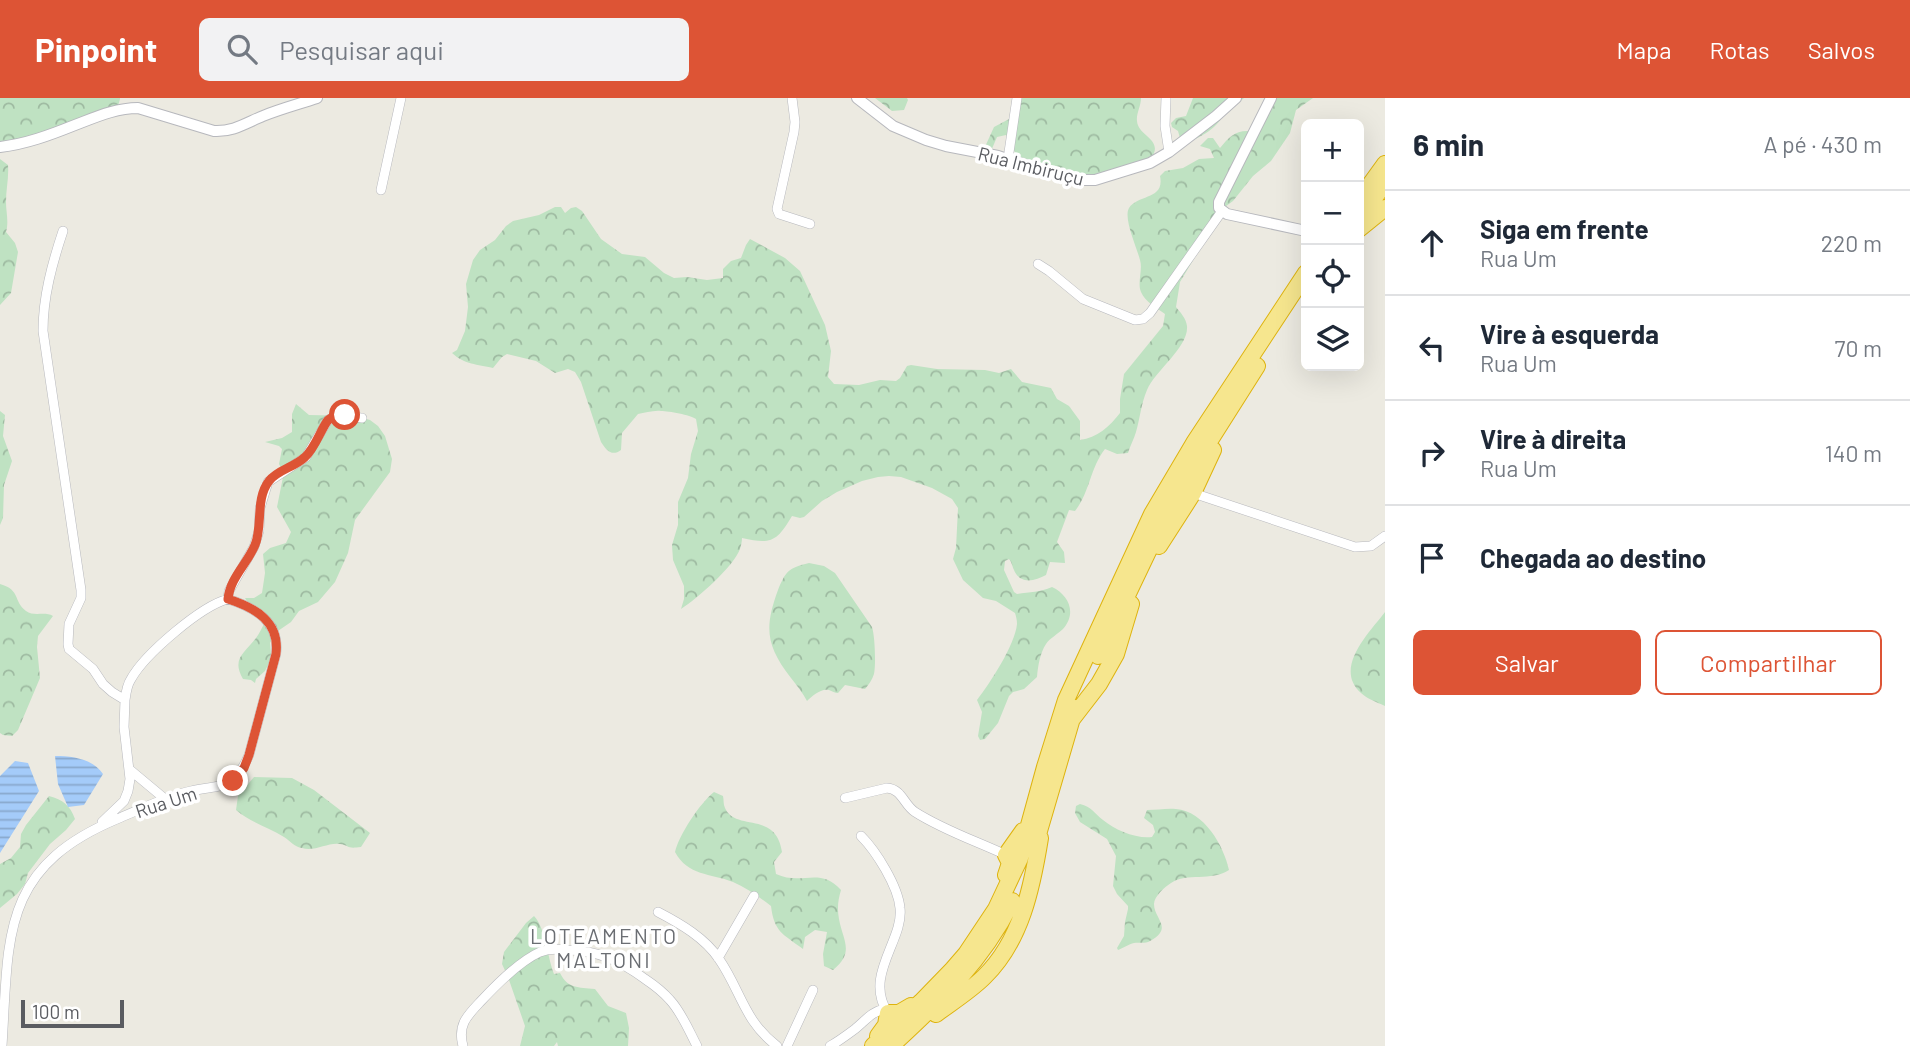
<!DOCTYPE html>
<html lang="pt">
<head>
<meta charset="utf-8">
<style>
	:root { --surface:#fff; --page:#f2f2f3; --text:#1f2937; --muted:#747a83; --line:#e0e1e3; --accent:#dd5435 }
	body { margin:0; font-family:Barlow,sans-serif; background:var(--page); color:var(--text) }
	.controls { position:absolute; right:21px; top:21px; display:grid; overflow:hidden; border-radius:10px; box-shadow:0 7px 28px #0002 }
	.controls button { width:63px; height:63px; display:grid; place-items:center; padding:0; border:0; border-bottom:2px solid var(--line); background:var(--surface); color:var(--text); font:35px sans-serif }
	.scale { position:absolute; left:21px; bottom:18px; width:103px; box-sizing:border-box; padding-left:7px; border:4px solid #5a5c61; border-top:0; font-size:19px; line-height:24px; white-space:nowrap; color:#5a5c61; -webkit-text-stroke:5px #fff; paint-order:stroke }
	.stop { position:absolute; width:21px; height:21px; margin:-16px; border:5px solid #dd5435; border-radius:50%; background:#fff }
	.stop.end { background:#dd5435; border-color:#fff; box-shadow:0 2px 7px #0008 }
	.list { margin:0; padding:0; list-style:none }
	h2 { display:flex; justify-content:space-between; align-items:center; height:91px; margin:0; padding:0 28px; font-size:30px }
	h2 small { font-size:23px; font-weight:400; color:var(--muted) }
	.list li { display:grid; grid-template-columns:46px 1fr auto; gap:21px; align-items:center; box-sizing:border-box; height:105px; padding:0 28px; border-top:2px solid var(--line) }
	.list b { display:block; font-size:26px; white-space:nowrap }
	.list p { margin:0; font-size:23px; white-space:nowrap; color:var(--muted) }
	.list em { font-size:23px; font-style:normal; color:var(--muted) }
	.actions { display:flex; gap:14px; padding:21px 28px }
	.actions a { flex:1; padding:16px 0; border:2px solid var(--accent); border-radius:10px; text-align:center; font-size:24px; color:var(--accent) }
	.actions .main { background:var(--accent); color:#fff }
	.icon { flex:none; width:38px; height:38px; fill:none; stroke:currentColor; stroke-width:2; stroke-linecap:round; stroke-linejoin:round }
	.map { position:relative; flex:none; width:1385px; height:948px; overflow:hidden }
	header { display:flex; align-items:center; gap:42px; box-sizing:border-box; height:98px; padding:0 35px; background:var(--accent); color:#fff }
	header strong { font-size:33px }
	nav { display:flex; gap:38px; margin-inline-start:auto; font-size:24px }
	.search { width:490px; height:63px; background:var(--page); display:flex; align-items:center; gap:18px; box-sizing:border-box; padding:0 24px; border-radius:10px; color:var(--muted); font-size:26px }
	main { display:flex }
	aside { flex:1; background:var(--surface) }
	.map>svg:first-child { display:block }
</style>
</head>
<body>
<header>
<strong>Pinpoint</strong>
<div class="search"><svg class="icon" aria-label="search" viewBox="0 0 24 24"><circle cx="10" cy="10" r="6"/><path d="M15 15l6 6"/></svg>Pesquisar aqui</div>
<nav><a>Mapa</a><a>Rotas</a><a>Salvos</a></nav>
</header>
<main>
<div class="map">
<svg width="1385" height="948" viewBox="0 0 1385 948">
	<defs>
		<pattern id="forest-crowns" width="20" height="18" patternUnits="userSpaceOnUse" patternTransform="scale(1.75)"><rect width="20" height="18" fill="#bfe2c2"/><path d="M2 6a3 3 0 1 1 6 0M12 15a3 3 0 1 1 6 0" fill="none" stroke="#9ebaa1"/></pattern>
		<pattern id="water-rules" width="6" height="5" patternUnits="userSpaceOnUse" patternTransform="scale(1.75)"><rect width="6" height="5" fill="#a4cbf9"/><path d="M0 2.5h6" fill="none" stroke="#89a8cd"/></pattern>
	</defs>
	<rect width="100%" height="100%" fill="#eceae1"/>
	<path fill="url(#forest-crowns)" d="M0 0H120V1L118 8 0 49Z
		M875 0H907L908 2 904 12 892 13Z
		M1017 0H1141C1141 8 1136 16 1137 23 1138 39 1166 41 1150 62L1095 82 1021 62C1010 52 1015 45 1006 37L997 39 991 53 984 51 994 29 1011 20Z
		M1193 0H1244L1237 6 1225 11C1220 31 1200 39 1182 47L1178 33 1172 29 1171 25 1176 20 1186 18Z
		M1275 0H1313L1296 12 1290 35 1271 63 1253 78 1233 103 1218 114 1192 164 1180 184 1176 209C1180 214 1186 220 1187 228 1189 249 1155 273 1147 292 1141 306 1140 320 1136 334 1134 341 1130 348 1128 355L1117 356 1105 351C1090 370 1090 394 1075 413L1069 412 1057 444 1064 454 1065 465 1050 464 1046 477C1035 483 1020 487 1014 472 1012 468 1012 464 1009 461L1005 463 1004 472 1014 494 1017 496C1030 494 1040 494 1052 489 1069 497 1077 515 1063 531 1058 536 1050 540 1046 546 1040 555 1038 568 1037 579L1024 591 1013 594 1009 598 998 625 985 641 980 642 978 638 982 614 977 602C990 585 1015 547 1017 526 1017 522 1016 518 1015 515L996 503 983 500 963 482 953 461 956 450 958 410 952 401 932 390 901 379 889 378 878 379 862 383 837 394 822 403 804 419 800 420 792 418C777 443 772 447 742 440 742 444 741 447 740 451 734 468 697 501 681 511L684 501V488L673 462 672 447 678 427V404L688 380 691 356 698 333 696 321C690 317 669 313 661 313 654 312 645 315 638 316L622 335 621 352C612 359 606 352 601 344L581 284 575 274 568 271 555 275 536 263 507 256 502 259 493 270C477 266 465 267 452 255L457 252 465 233 468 209 466 186 473 162 480 152 495 142 506 128 513 123 539 117 555 109H561L565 115 571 110 576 109 582 113 601 141 622 156 645 159 664 175 674 180 687 179 707 182 723 180V171L731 163 741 160 746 147 750 141 785 160 800 173 825 227 831 253 828 279 834 286 859 287 880 282 896 283 900 280 907 268 911 267 937 271 985 272 999 275 1011 271 1022 284 1051 290 1057 301 1069 308 1080 323V342C1097 340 1110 328 1120 315V301L1124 276 1163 228 1165 216C1157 210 1145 204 1141 194 1137 185 1143 172 1140 162 1137 150 1123 120 1129 110 1138 96 1165 102 1160 78L1165 73 1183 70 1199 61 1214 60 1210 51 1200 48 1208 40H1213L1220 50C1229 39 1235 32 1250 33Z
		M0 61 8 67C9 80 6 91 6 104 6 114 9 124 6 134L15 145 18 154 11 195 0 207Z
		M296 306 309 317 356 318 370 322 378 328 385 338 392 361 390 374 355 422 348 455 335 484 318 504 299 513 291 524 275 535 270 545 271 556 269 565 265 573 256 581 255 585 251 582 243 581C231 560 245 555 256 540 260 535 262 529 265 524L255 516 245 500H254L262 495 265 475 263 456 270 450 286 445 291 434 277 409 283 379V374L279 366 282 351 279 348 265 344 282 340 292 334V316Z
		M0 313 5 317 3 338 12 363 4 387 3 420 0 427Z
		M809 465 824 468 835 475 872 529C875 538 876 567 874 576 872 582 869 586 865 591L845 587 838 595C835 595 832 593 829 592 821 590 812 598 807 603 803 595 797 588 791 580 766 548 764 530 778 492 786 473 788 470 809 465Z
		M0 486C21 492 13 503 26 513 34 519 45 513 53 518L38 538 37 549 40 580 18 632 12 638 3 637 0 635Z
		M1385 514V608C1377 604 1367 601 1361 595 1333 570 1369 535 1385 514Z
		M254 679 292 680 314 692 370 735 361 749C346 751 351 748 340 746 328 744 315 754 302 750 295 749 290 743 284 739 268 729 250 724 236 712L238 698Z
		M714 694 723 698C724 702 723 706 725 710 735 734 776 712 782 754L774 764 776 776C802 788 820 768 841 792 838 802 837 810 839 821 843 843 855 854 833 872L824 868 823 856 827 834 815 832 805 839 803 851C783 836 774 834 771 808 759 799 747 790 733 784 710 775 688 778 675 754 679 737 700 705 714 694Z
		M49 698C63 702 70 707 75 721L66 732 50 746 28 775 25 786 17 796 0 810V766L11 760 20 749 21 736 26 727Z
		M1080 706C1092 709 1094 715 1103 722 1115 732 1136 741 1152 739L1155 734 1153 727 1144 720 1147 712C1157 712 1167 710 1176 711 1204 713 1224 748 1229 772 1211 784 1187 774 1171 785 1165 789 1154 798 1154 806 1154 821 1174 830 1150 843 1145 846 1139 844 1134 845 1129 846 1123 850 1118 852L1117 850 1124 838 1125 824 1128 811V808L1117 796 1113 788 1116 758 1107 741 1080 724 1075 715 1076 708Z
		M534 818C546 831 547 858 554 876L560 875C568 891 578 889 595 891L608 908 626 915 629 930 628 948H558L557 944 554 948H520L525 928 508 879 502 866 504 854 526 825Z"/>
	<path fill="url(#water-rules)" d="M55 658C73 658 93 661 103 676L84 707 68 709 58 686Z
		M15 663 28 665 39 693 0 755V678Z"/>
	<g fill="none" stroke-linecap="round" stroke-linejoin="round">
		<defs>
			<path id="minor" d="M792 0 795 24 794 34 777 111 779 116 810 126
				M1166 0 1165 28 1169 54
				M1008 61 1017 0
				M381 92 401 0
				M63 133C52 166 43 199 43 233L81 492V500L69 526 68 546 69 551 93 571 103 586 112 594 125 602 124 629 130 681 128 693 124 703 102 724
				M1038 166 1049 173 1083 201 1135 222 1143 221 1150 215 1222 113
				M1193 395 1355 449 1371 448 1385 438
				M125 602C126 594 127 587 131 581 145 556 201 508 228 501
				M129 671 165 701
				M845 700 887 690C902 691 904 707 915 714 943 732 976 743 1006 757
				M861 738C876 753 898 788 900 810 904 842 863 878 888 915
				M658 814C681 826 705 840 719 861 741 893 744 923 777 948
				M718 860 754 798
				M2 948C9 839 0 770 117 721 141 711 165 699 191 693 224 686 233 693 249 657L276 556C280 524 256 510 228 501L229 493 254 449 259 433 260 410 268 384 306 359 328 322C339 315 350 318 362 320
				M463 948C457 926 468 917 482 902 497 886 520 863 540 854 548 851 558 851 566 852 597 852 621 863 645 881 654 887 663 894 670 902 682 915 689 933 697 948
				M787 948 813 892
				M830 948C839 943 847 937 855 931 865 923 872 913 885 911"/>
			<path id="tertiary" d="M857 0 893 28 926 42 946 48 998 58 1051 75 1083 82H1095L1150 65 1169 54 1216 18 1236 0
				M1271 0 1219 104V110L1227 116 1306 133
				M0 49C26 46 50 37 75 27 96 19 116 10 138 10L214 33C233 34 246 25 263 18 280 11 299 6 317 0"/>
			<path id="motorway" d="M1359 102 1385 66
				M1359 121 1385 85
				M1359 131 1385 110
				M1159 448 1193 395 1213 352
				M1098 558 1174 399 1257 268
				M1072 621 1099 586 1116 556 1131 506
				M1034 750 1075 610
				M1006 777 1010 765 1006 757 1023 733
				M936 916C952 904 970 893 984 879 1021 843 1032 790 1040 740
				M878 938 886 927 888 915H899L911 908
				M873 948 921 904 953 871 966 856 996 811 1020 760 1045 669 1066 602 1152 416 1194 345 1306 175
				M891 948C938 905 984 861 1012 803"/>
		</defs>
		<use href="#minor" stroke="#b7b8bd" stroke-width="10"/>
		<use href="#tertiary" stroke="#b7b8bd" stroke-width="12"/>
		<use href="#motorway" stroke="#deb30e" stroke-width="18"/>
		<use href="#minor" stroke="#fff" stroke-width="9"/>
		<use href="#tertiary" stroke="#fff" stroke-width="10"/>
		<use href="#motorway" stroke="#f6e68e" stroke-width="16"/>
	</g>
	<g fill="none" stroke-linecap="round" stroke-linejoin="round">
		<path stroke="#dd5435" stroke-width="9" d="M233 683 244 670 249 657 276 556C280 524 256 510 228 501 230 480 247 466 255 447 263 428 255 401 269 383 277 372 295 369 305 359 315 350 320 333 328 322L334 318 345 317"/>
	</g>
	<g text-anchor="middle" stroke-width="7" stroke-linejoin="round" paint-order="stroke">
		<g font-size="19" fill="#5a5c61" stroke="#fff">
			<text transform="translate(1031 68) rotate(14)" y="7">Rua Imbiruçu</text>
			<text transform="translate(166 704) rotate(-18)" y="7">Rua Um</text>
		</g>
		<g font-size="21" letter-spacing="2" fill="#6b6e73" stroke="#fff">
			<text x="604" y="846">LOTEAMENTO<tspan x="604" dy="24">MALTONI</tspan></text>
		</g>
	</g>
</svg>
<div class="controls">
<button>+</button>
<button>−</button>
<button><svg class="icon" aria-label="locate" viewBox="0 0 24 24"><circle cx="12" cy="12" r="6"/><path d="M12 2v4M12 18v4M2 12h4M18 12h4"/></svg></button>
<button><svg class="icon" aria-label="layers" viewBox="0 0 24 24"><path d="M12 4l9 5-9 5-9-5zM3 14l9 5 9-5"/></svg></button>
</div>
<div class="scale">100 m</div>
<div class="stop" style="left:345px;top:317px"></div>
<div class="stop end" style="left:233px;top:683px"></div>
</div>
<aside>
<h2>6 min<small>A pé · 430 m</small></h2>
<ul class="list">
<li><svg class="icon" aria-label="ahead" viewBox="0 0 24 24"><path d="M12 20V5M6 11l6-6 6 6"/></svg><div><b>Siga em frente</b><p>Rua Um</p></div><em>220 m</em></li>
<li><svg class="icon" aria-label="left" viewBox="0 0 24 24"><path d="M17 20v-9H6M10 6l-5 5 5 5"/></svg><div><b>Vire à esquerda</b><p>Rua Um</p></div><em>70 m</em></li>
<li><svg class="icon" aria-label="right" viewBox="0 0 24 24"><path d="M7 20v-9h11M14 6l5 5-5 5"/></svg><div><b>Vire à direita</b><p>Rua Um</p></div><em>140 m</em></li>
<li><svg class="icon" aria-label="arrive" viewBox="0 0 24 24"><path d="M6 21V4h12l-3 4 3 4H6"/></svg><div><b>Chegada ao destino</b></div></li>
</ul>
<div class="actions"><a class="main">Salvar</a><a>Compartilhar</a></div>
</aside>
</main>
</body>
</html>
